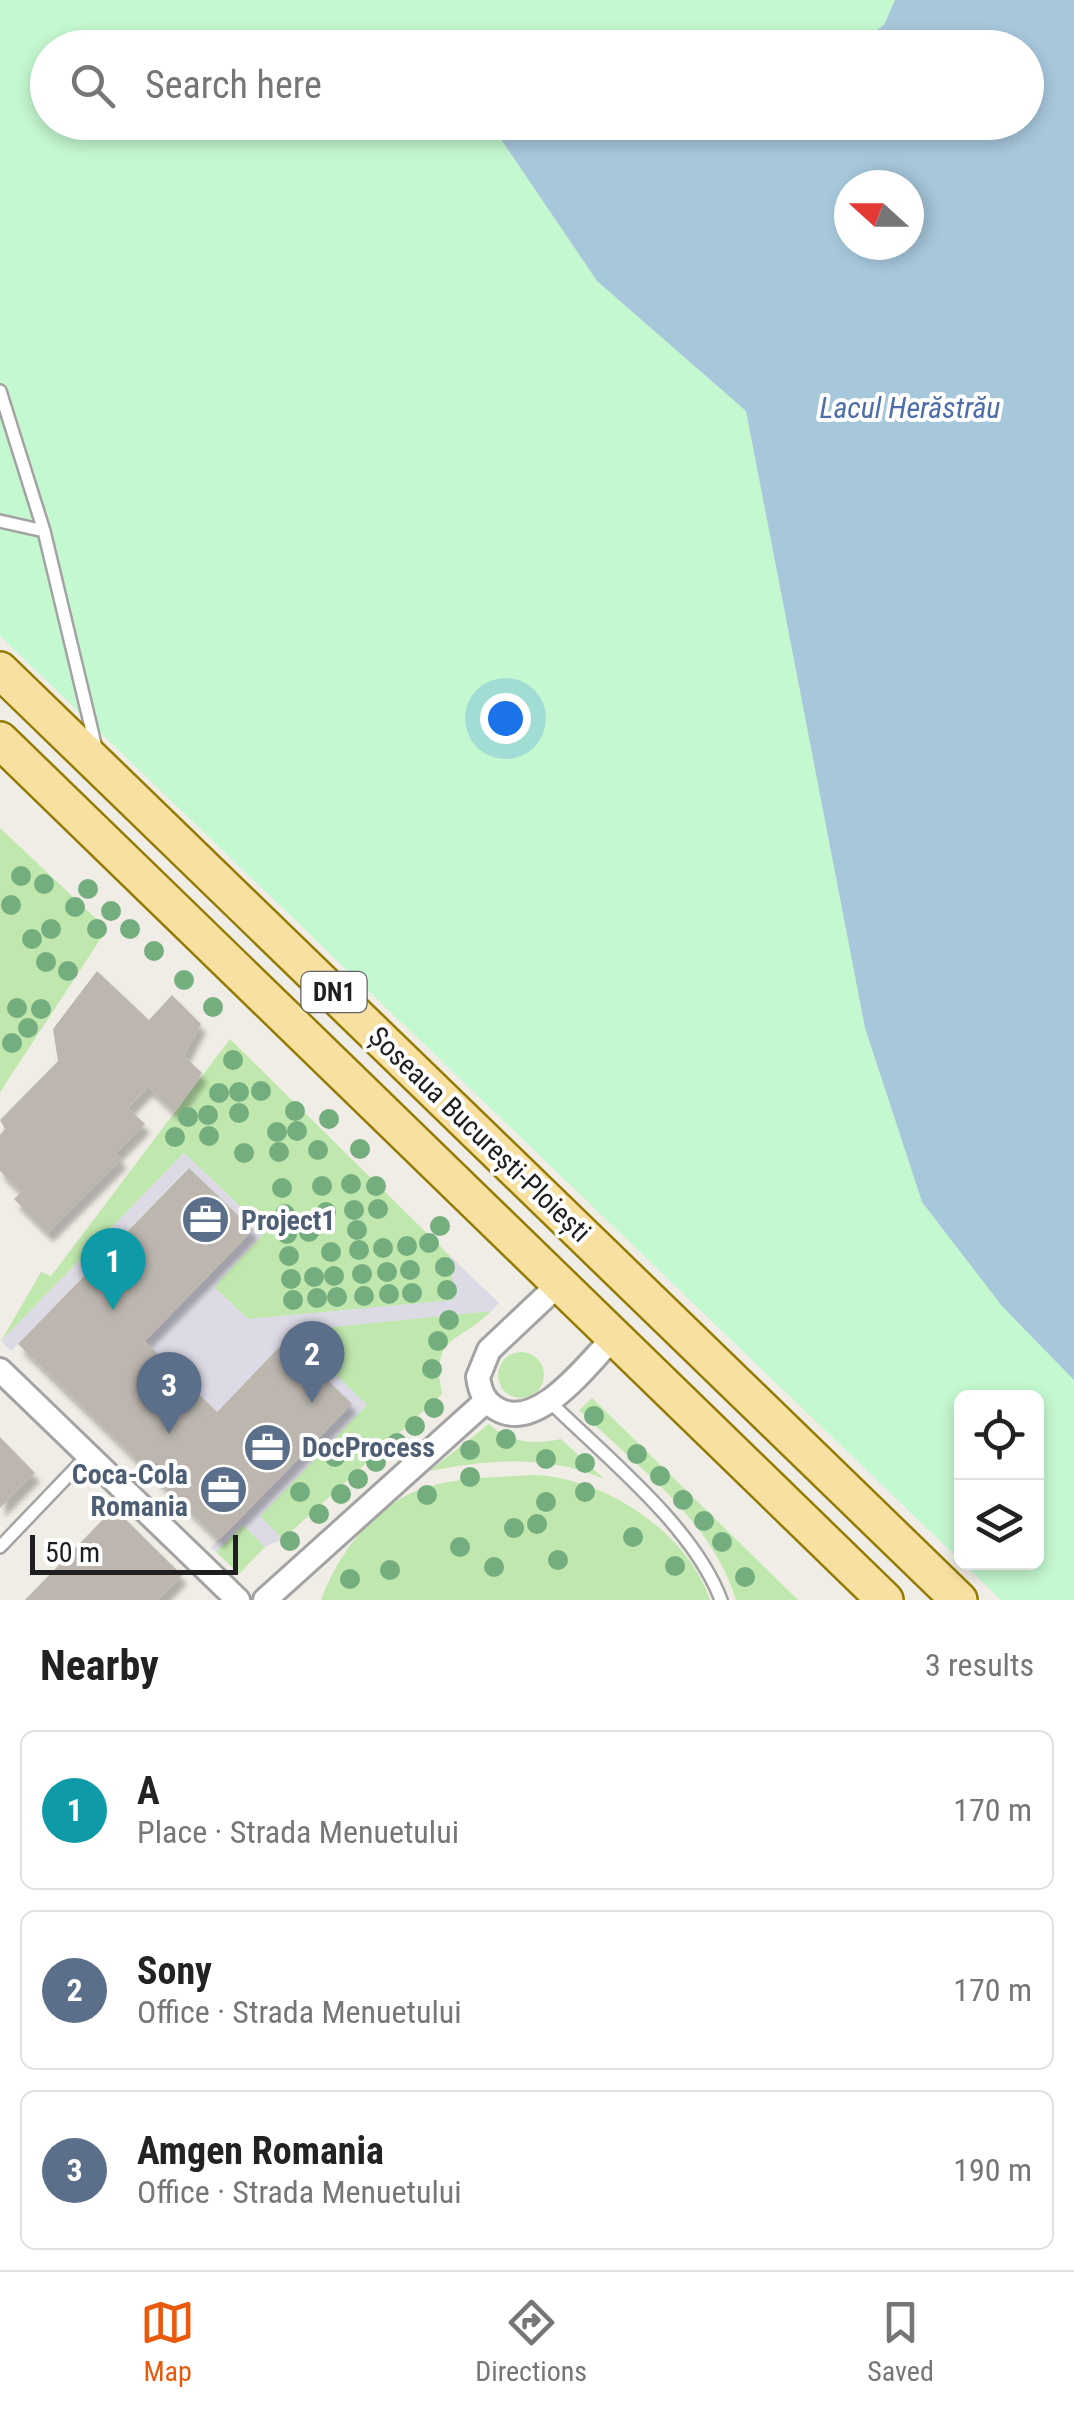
<!DOCTYPE html>
<html lang="en">
<head>
<meta charset="utf-8">
<style>
	:root { --surface:#fff; --page:#f6f6f6; --text:#222; --muted:#767676; --line:#e0e0e0; --accent:#ea580c }
	body { margin:0; font-family:"Roboto Condensed",sans-serif; background:var(--page); color:var(--text) }
	.controls { position:absolute; right:30px; bottom:30px; display:grid; overflow:hidden; border-radius:15px; box-shadow:0 5px 15px #0003 }
	.controls button { width:90px; height:90px; display:grid; place-items:center; padding:0; border:0; border-bottom:2px solid var(--line); background:var(--surface); color:var(--text); font:50px sans-serif }
	.compass { position:absolute; left:834px; top:170px; width:90px; height:90px; border-radius:50%; background:var(--surface); box-shadow:0 5px 15px #0003; rotate:291deg }
	.scale { position:absolute; left:30px; bottom:25px; width:208px; box-sizing:border-box; padding-left:10px; border:5px solid #1f1f1f; border-top:0; font-size:28px; line-height:35px; white-space:nowrap; color:#1f1f1f; -webkit-text-stroke:8px #fff; paint-order:stroke }
	.you { position:absolute; left:505px; top:718px; width:35px; height:35px; margin:-25px; border:8px solid #fff; border-radius:50%; background:#1a73e8; box-shadow:0 0 0 15px #1a73e833 }
	.badge { display:grid; place-items:center; width:65px; height:65px; border-radius:50%; background:var(--accent); color:#fff; font-size:32px; font-weight:700 }
	.pin { position:absolute; translate:-50% -82px; filter:drop-shadow(0 2px 5px #0008) }
	.pin::after { content:''; position:absolute; top:52px; width:35px; height:30px; background:inherit; clip-path:polygon(0 0,100% 0,50% 100%) }
	.list { margin:0; padding:0; list-style:none }
	h2 { display:flex; justify-content:space-between; align-items:center; height:130px; margin:0; padding:0 40px; font-size:42px }
	h2 small { font-size:32px; font-weight:400; color:var(--muted) }
	.list li { display:grid; grid-template-columns:65px 1fr auto; gap:30px; align-items:center; box-sizing:border-box; height:160px; margin:0 20px 20px; padding:0 20px; border:2px solid var(--line); border-radius:15px }
	.list b { display:block; font-size:38px; white-space:nowrap }
	.list p { margin:0; font-size:32px; white-space:nowrap; color:var(--muted) }
	.list em { font-size:32px; font-style:normal; color:var(--muted) }
	.icon { flex:none; width:55px; height:55px; fill:none; stroke:currentColor; stroke-width:2; stroke-linecap:round; stroke-linejoin:round }
	.map { position:relative; flex:none; width:1074px; height:1600px; overflow:hidden }
	.search { position:absolute; background:var(--surface); box-shadow:0 5px 15px #0003; left:30px; right:30px; top:30px; height:110px; display:flex; align-items:center; gap:25px; box-sizing:border-box; padding:0 35px; border-radius:55px; color:var(--muted); font-size:38px }
	.sheet { height:670px; background:var(--surface) }
	nav { display:flex; justify-content:space-around; align-items:center; box-sizing:border-box; height:140px; border-top:2px solid var(--line); background:var(--surface); font-size:28px; color:var(--muted) }
	nav a { display:grid; justify-items:center; gap:5px }
	nav .on { color:var(--accent) }
	.map>svg:first-child { display:block }
</style>
</head>
<body>
<div class="map">
<svg width="1074" height="1600" viewBox="0 0 1074 1600">
	<defs>
		<filter id="shadow"><feDropShadow dx="5" dy="9" stdDeviation="2.5" flood-color="#0004"/></filter>
	</defs>
	<rect width="100%" height="100%" fill="#efede5"/>
	<path fill="#c0e7ad" d="M0 828 107 929 0 1092Z
		M230 1039 450 1256 455 1300 248 1319 214 1287 266 1231 184 1153 1 1341 41 1272 51 1276Z
		M491 1311C460 1344 430 1333 442 1394L283 1539 259 1517 366 1405 290 1331Z
		M498 1375a23 23 0 1 1 46 0a23 23 0 1 1-46 0Z
		M592 1398 798 1600H736C712 1520 636 1466 579 1410Z
		M489 1424C509 1443 535 1445 561 1439L604 1479C547 1454 488 1460 429 1471Z
		M533 1475C603 1477 687 1531 710 1600H321C338 1553 374 1505 424 1488 457 1477 498 1477 533 1475Z
		M243 1525 265 1547 239 1574 216 1552Z"/>
	<path fill="#c4f8d0" d="M0 0H895L884 25 853 47 577 48 529 37 510 48H48V122L490 123 597 281 746 411 865 1028 922 1202 1002 1306 1074 1380V1600H1001L962 1562H1036V1398H962V1562L0 636Z"/>
	<path fill="#dbdae5" d="M184 1153 266 1231 214 1287 248 1319 454 1300 450 1256 499 1303 491 1311 292 1331 367 1405 260 1516 283 1539 265 1547 243 1525 216 1552 211 1547 351 1404 286 1340 217 1412 145 1341 252 1231 188 1168 11 1351 1 1341Z"/>
	<path fill="#a7c7db" fill-rule="evenodd" d="M895 0H1074V1380L1002 1306 922 1202 865 1028 746 411 597 281 490 123 1026 122V48L853 47 884 25ZM849 185H909V245H849Z
		M529 37 577 47H510Z"/>
	<path fill="#bcb6af" filter="url(#shadow)" d="M97 971 149 1020 172 995 201 1024 184 1056 202 1073 175 1112 148 1087 128 1108 145 1124 116 1153 122 1159 48 1233 14 1199 21 1192 0 1171V1135L5 1129 0 1120 58 1061 53 1029Z
		M189 1168 253 1230 145 1341 217 1412 286 1340 352 1404 219 1540 18 1344Z
		M0 1437 35 1473 0 1508Z
		M114 1508 182 1575 158 1600H25Z"/>
	<g fill="none" stroke-linecap="round" stroke-linejoin="round">
		<defs>
			<path id="service" d="M0 391 44 531 96 748
				M0 521 44 531
				M550 1402C606 1457 694 1527 721 1600
				M0 1547 88 1455"/>
			<path id="minor" d="M559 1284 489 1350 478 1377C480 1391 484 1402 497 1409 538 1433 589 1362 615 1336
				M0 1370 238 1600
				M265 1600 486 1401"/>
			<path id="primary" d="M0 670 959 1600
				M0 740 885 1600"/>
		</defs>
		<use href="#service" stroke="#a3a3a3" stroke-width="16"/>
		<use href="#minor" stroke="#a3a3a3" stroke-width="28"/>
		<use href="#primary" stroke="#947b05" stroke-width="40"/>
		<use href="#service" stroke="#fff" stroke-width="11"/>
		<use href="#minor" stroke="#fff" stroke-width="22"/>
		<use href="#primary" stroke="#f8e0a1" stroke-width="35"/>
	</g>
	<g fill="#74ae7e">
		<circle cx="21" cy="876" r="10"/>
		<circle cx="44" cy="884" r="10"/>
		<circle cx="88" cy="889" r="10"/>
		<circle cx="11" cy="905" r="10"/>
		<circle cx="75" cy="907" r="10"/>
		<circle cx="111" cy="911" r="10"/>
		<circle cx="51" cy="929" r="10"/>
		<circle cx="97" cy="929" r="10"/>
		<circle cx="130" cy="929" r="10"/>
		<circle cx="32" cy="939" r="10"/>
		<circle cx="154" cy="951" r="10"/>
		<circle cx="46" cy="962" r="10"/>
		<circle cx="68" cy="971" r="10"/>
		<circle cx="184" cy="980" r="10"/>
		<circle cx="213" cy="1007" r="10"/>
		<circle cx="17" cy="1008" r="10"/>
		<circle cx="41" cy="1009" r="10"/>
		<circle cx="28" cy="1028" r="10"/>
		<circle cx="12" cy="1043" r="10"/>
		<circle cx="233" cy="1060" r="10"/>
		<circle cx="261" cy="1091" r="10"/>
		<circle cx="239" cy="1092" r="10"/>
		<circle cx="219" cy="1093" r="10"/>
		<circle cx="295" cy="1111" r="10"/>
		<circle cx="239" cy="1113" r="10"/>
		<circle cx="208" cy="1115" r="10"/>
		<circle cx="188" cy="1117" r="10"/>
		<circle cx="329" cy="1119" r="10"/>
		<circle cx="297" cy="1131" r="10"/>
		<circle cx="277" cy="1132" r="10"/>
		<circle cx="209" cy="1136" r="10"/>
		<circle cx="175" cy="1137" r="10"/>
		<circle cx="360" cy="1149" r="10"/>
		<circle cx="318" cy="1150" r="10"/>
		<circle cx="279" cy="1152" r="10"/>
		<circle cx="244" cy="1153" r="10"/>
		<circle cx="351" cy="1184" r="10"/>
		<circle cx="322" cy="1186" r="10"/>
		<circle cx="376" cy="1186" r="10"/>
		<circle cx="282" cy="1188" r="10"/>
		<circle cx="378" cy="1209" r="10"/>
		<circle cx="354" cy="1210" r="10"/>
		<circle cx="326" cy="1212" r="10"/>
		<circle cx="285" cy="1214" r="10"/>
		<circle cx="440" cy="1226" r="10"/>
		<circle cx="357" cy="1230" r="10"/>
		<circle cx="309" cy="1232" r="10"/>
		<circle cx="287" cy="1234" r="10"/>
		<circle cx="429" cy="1243" r="10"/>
		<circle cx="407" cy="1246" r="10"/>
		<circle cx="383" cy="1248" r="10"/>
		<circle cx="359" cy="1250" r="10"/>
		<circle cx="331" cy="1252" r="10"/>
		<circle cx="289" cy="1256" r="10"/>
		<circle cx="445" cy="1267" r="10"/>
		<circle cx="410" cy="1270" r="10"/>
		<circle cx="387" cy="1272" r="10"/>
		<circle cx="362" cy="1274" r="10"/>
		<circle cx="334" cy="1276" r="10"/>
		<circle cx="314" cy="1277" r="10"/>
		<circle cx="291" cy="1279" r="10"/>
		<circle cx="447" cy="1290" r="10"/>
		<circle cx="412" cy="1293" r="10"/>
		<circle cx="389" cy="1294" r="10"/>
		<circle cx="364" cy="1296" r="10"/>
		<circle cx="337" cy="1297" r="10"/>
		<circle cx="317" cy="1298" r="10"/>
		<circle cx="293" cy="1300" r="10"/>
		<circle cx="449" cy="1320" r="10"/>
		<circle cx="438" cy="1341" r="10"/>
		<circle cx="432" cy="1369" r="10"/>
		<circle cx="434" cy="1408" r="10"/>
		<circle cx="594" cy="1416" r="10"/>
		<circle cx="415" cy="1426" r="10"/>
		<circle cx="506" cy="1439" r="10"/>
		<circle cx="397" cy="1443" r="10"/>
		<circle cx="470" cy="1450" r="10"/>
		<circle cx="637" cy="1454" r="10"/>
		<circle cx="335" cy="1457" r="10"/>
		<circle cx="546" cy="1459" r="10"/>
		<circle cx="376" cy="1462" r="10"/>
		<circle cx="585" cy="1463" r="10"/>
		<circle cx="660" cy="1476" r="10"/>
		<circle cx="470" cy="1477" r="10"/>
		<circle cx="358" cy="1479" r="10"/>
		<circle cx="300" cy="1492" r="10"/>
		<circle cx="585" cy="1492" r="10"/>
		<circle cx="341" cy="1494" r="10"/>
		<circle cx="427" cy="1495" r="10"/>
		<circle cx="683" cy="1500" r="10"/>
		<circle cx="546" cy="1502" r="10"/>
		<circle cx="319" cy="1514" r="10"/>
		<circle cx="704" cy="1521" r="10"/>
		<circle cx="537" cy="1524" r="10"/>
		<circle cx="514" cy="1528" r="10"/>
		<circle cx="633" cy="1537" r="10"/>
		<circle cx="290" cy="1541" r="10"/>
		<circle cx="722" cy="1542" r="10"/>
		<circle cx="460" cy="1547" r="10"/>
		<circle cx="558" cy="1560" r="10"/>
		<circle cx="675" cy="1566" r="10"/>
		<circle cx="494" cy="1567" r="10"/>
		<circle cx="390" cy="1570" r="10"/>
		<circle cx="745" cy="1577" r="10"/>
		<circle cx="350" cy="1579" r="10"/>
	</g>
	<defs>
		<symbol id="office-disc" viewBox="-11 -11 22 22"><circle r="9.5" fill="#5c6f8a" stroke="#fff"/><path d="M-6-3h4V-5.5h4V-3h4V5H-6ZM-1-4.5V-3h2v-1.5ZM-6 0V1H6V0Z" fill="#fff"/></symbol>
	</defs>
	<g fill-rule="evenodd">
		<use href="#office-disc" x="178" y="1192" width="55" height="55"/>
		<use href="#office-disc" x="240" y="1420" width="55" height="55"/>
		<use href="#office-disc" x="196" y="1462" width="55" height="55"/>
	</g>
	<g text-anchor="middle" stroke-width="8" stroke-linejoin="round" paint-order="stroke">
		<rect fill="#fff" stroke="#626262" stroke-width="2.5" x="301.5" y="972" width="65" height="40" rx="8"/>
		<g font-size="25" font-weight="bold" fill="#1f1f1f">
			<text x="334" y="1001">DN1</text>
		</g>
		<g font-size="28" fill="#1f1f1f" stroke="#fff">
			<text transform="translate(480 1134) rotate(44)" y="10">Șoseaua București-Ploiești</text>
		</g>
		<g font-size="28" font-weight="bold" fill="#4e5e75" stroke="#fff" text-anchor="start">
			<text x="241" y="1230">Project1</text>
			<text x="302" y="1457">DocProcess</text>
			<text x="188" y="1484" text-anchor="end">Coca-Cola<tspan x="188" dy="32">Romania</tspan></text>
		</g>
		<g font-size="30" font-style="italic" fill="#4e6eab" stroke="#fff">
			<text x="910" y="418">Lacul Herăstrău</text>
		</g>
	</g>
</svg>
<div class="controls">
<button><svg class="icon" aria-label="locate" viewBox="0 0 24 24"><circle cx="12" cy="12" r="6"/><path d="M12 2v4M12 18v4M2 12h4M18 12h4"/></svg></button>
<button><svg class="icon" aria-label="layers" viewBox="0 0 24 24"><path d="M12 4l9 5-9 5-9-5zM3 14l9 5 9-5"/></svg></button>
</div>
<svg class="compass" viewBox="-18 -18 36 36"><path d="M0-13l5 13h-10z" fill="#e53935"/><path d="M0 13l5-13h-10z" fill="#767676"/></svg>
<div class="scale">50 m</div>
<div class="you"></div>
<div class="pin badge" style="left:113px;top:1310px;background:#0f9aa8">1</div>
<div class="pin badge" style="left:312px;top:1403px;background:#5c6f8a">2</div>
<div class="pin badge" style="left:169px;top:1434px;background:#5c6f8a">3</div>
<div class="search"><svg class="icon" aria-label="search" viewBox="0 0 24 24"><circle cx="10" cy="10" r="6"/><path d="M15 15l6 6"/></svg>Search here</div>
</div>
<section class="sheet">
<h2>Nearby<small>3 results</small></h2>
<ul class="list">
<li><span class="badge" style="background:#0f9aa8">1</span><div><b>A</b><p>Place · Strada Menuetului</p></div><em>170 m</em></li>
<li><span class="badge" style="background:#5c6f8a">2</span><div><b>Sony</b><p>Office · Strada Menuetului</p></div><em>170 m</em></li>
<li><span class="badge" style="background:#5c6f8a">3</span><div><b>Amgen Romania</b><p>Office · Strada Menuetului</p></div><em>190 m</em></li>
</ul>
</section>
<nav>
<a class="on"><svg class="icon" aria-label="map" viewBox="0 0 24 24"><path d="M3 6l6-2 6 2 6-2v14l-6 2-6-2-6 2zM9 4v14M15 6v14"/></svg>Map</a>
<a><svg class="icon" aria-label="directions" viewBox="0 0 24 24"><path d="M12 3l9 9-9 9-9-9zM9 14v-3h6M13 9l2 2-2 2"/></svg>Directions</a>
<a><svg class="icon" aria-label="saved" viewBox="0 0 24 24"><path d="M7 4h10v16l-5-4-5 4z"/></svg>Saved</a>
</nav>
</body>
</html>
